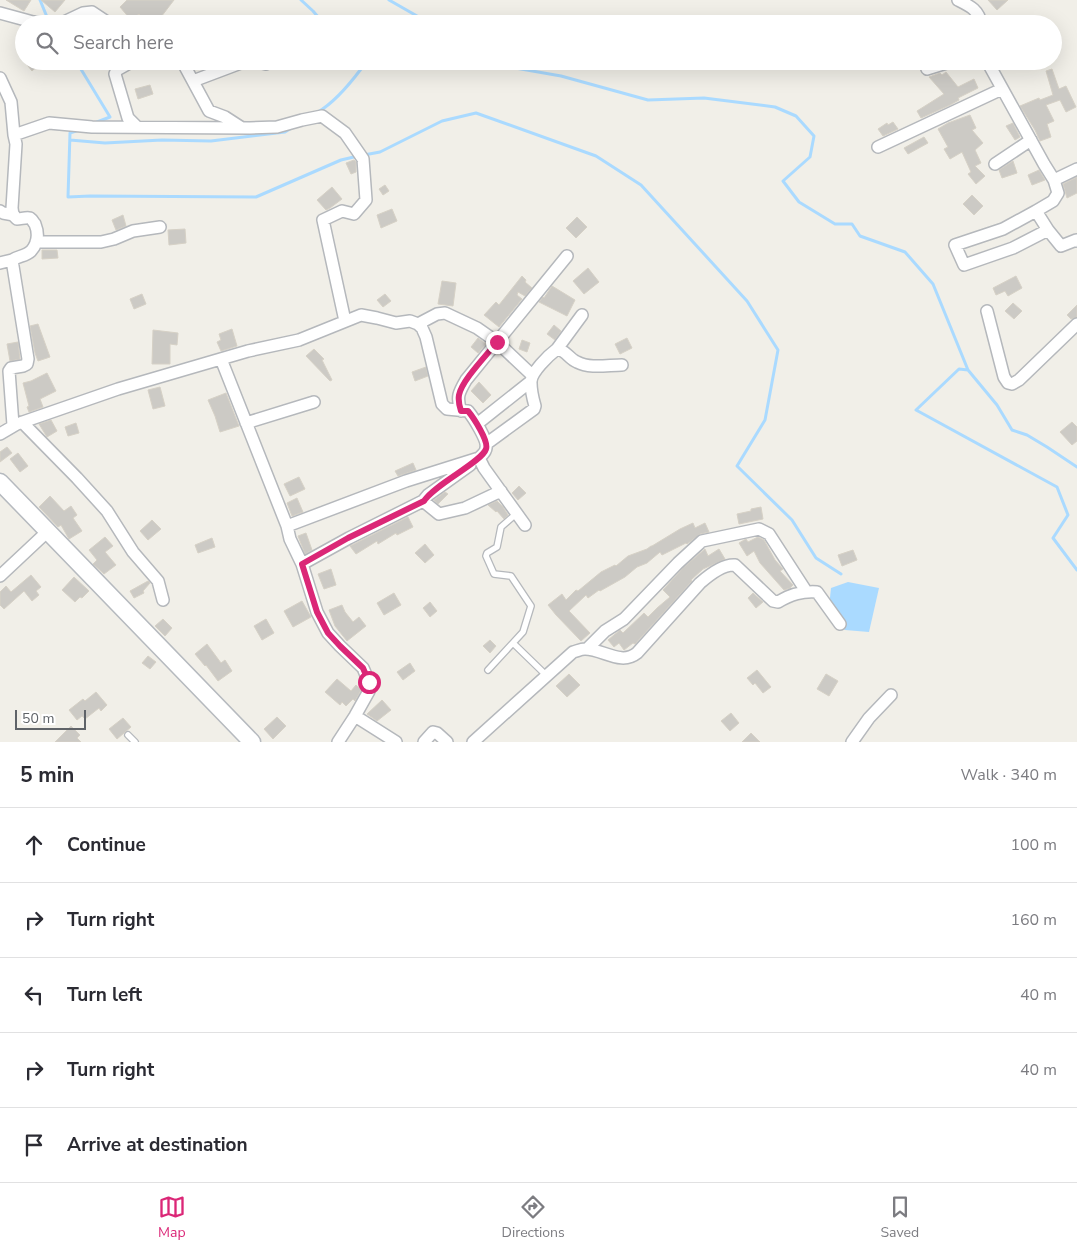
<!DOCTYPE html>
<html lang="en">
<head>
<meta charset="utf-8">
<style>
	:root { --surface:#fff; --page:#f7f7f7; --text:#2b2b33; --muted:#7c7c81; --line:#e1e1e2; --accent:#db2777 }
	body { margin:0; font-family:"Nunito Sans",sans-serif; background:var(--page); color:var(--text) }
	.scale { position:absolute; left:15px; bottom:12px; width:71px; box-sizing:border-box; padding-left:5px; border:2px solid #5f6368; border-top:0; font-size:14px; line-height:18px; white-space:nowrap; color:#5f6368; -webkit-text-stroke:4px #fff; paint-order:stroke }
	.stop { position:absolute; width:15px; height:15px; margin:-11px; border:4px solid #db2777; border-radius:50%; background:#fff }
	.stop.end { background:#db2777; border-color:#fff; box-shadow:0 1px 5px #0008 }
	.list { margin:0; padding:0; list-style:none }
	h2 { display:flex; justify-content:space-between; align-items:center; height:65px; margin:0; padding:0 20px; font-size:21px }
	h2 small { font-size:16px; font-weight:400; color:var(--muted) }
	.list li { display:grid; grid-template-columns:32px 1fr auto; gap:15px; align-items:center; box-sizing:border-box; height:75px; padding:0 20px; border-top:1px solid var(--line) }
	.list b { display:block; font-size:19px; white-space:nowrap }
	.list em { font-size:16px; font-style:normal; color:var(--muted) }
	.icon { flex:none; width:28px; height:28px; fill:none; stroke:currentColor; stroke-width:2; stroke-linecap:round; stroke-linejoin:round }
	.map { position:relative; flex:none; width:1077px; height:742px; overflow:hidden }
	.search { position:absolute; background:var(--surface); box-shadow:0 5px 20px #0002; left:15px; right:15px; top:15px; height:55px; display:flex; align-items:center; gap:12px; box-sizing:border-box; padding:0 18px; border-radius:28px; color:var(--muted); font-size:19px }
	.sheet { height:440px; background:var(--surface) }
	nav { display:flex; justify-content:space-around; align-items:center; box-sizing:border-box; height:70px; border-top:1px solid var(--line); background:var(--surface); font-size:14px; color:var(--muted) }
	nav a { display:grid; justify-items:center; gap:2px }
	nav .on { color:var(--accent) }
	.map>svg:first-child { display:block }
</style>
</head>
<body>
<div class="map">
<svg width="1077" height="742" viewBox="0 0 1077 742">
	<rect width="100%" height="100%" fill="#f1efe8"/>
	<path fill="#aadaff" d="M848 582 879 588 869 632 845 630 828 617 831 588Z"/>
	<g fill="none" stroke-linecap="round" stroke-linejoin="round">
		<path stroke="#aadaff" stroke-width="3" d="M40 0 47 17
			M301 0 313 11 324 24
			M389 0 431 24
			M76 61 110 117 97 122
			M496 61 504 66 561 76 648 100 704 98 775 107 796 116 814 136 810 157 783 181 799 202 835 224H852L860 236 905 252 933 284 968 370
			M318 112C335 102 349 85 361 69L355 61
			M79 130 70 133 68 197 90 196 256 197 341 160 358 156
			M70 140 105 143 162 140 211 141 285 132 293 127
			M364 155 380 152 442 121 476 113 596 156 641 185 747 301 778 350 765 420 737 466 792 520 816 558 841 574
			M1077 467 1047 447 1027 435 1012 430 997 405 968 370 959 369 916 410 1057 487 1068 515 1053 538 1077 570"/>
	</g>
	<path fill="#cccac5" stroke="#d6d1c6" d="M6 0H31L24 11Z
		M41 0H65L55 12Z
		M127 0H174L161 17 167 24H148L139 14 131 20 120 7Z
		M988 0H1008L997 10Z
		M24 61H43L32 71Z
		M1052 69 1059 89 1066 86 1076 107 1066 112 1060 100 1046 105 1054 121 1047 124 1051 137 1040 141 1035 130 1020 106 1039 98 1040 100 1053 95 1046 71Z
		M946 72 958 87 974 79 978 88 958 98 959 100 950 105 921 118 917 111 944 94 929 77 940 73 942 75Z
		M150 85 153 94 138 99 135 89Z
		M970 115 976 128 972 130 983 143 975 150 981 163 975 166 985 176 976 184 968 174 971 172 962 152 950 159 944 149 948 147 938 129 948 123Z
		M893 122 898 129 883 136 878 129 887 123 888 125Z
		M1013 123 1020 137 1015 140 1006 126Z
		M924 137 928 143 908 154 904 148Z
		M354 160 356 162V172L351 174 346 163Z
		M1013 161 1017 173 1002 178 999 170Z
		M1039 170 1045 180 1032 185 1028 175Z
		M1077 177V193L1067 198 1063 184Z
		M385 185 389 191 383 195 379 189Z
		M332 187 342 199 330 208 326 210 317 200Z
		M972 195 983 206 974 215 963 204Z
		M392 209 397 221 381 228 377 215Z
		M123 215 126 226 116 230 112 220Z
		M577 217 587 227 576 238 566 228Z
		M185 229 186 243 169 245 168 230Z
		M42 250H57L58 258 42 259Z
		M588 268 599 282 584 294 573 281Z
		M522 276 526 280 525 282 532 288 525 296 518 292 517 295 522 299 499 327 484 315 496 302 499 305Z
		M1016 276 1022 288 1008 296 1005 291 996 295 993 288Z
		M442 281 456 283 453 306 438 304Z
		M552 286 575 300 567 316 539 302 543 297 544 298Z
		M142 294 146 304 134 309 130 299Z
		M385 294 391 301 383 307 377 300Z
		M1013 303 1022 311 1014 319 1005 311Z
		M1077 305V317L1071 319 1067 315Z
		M38 324 50 357 38 361 35 353 30 326Z
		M554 325 561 331 555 340 547 334Z
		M232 329 237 346 221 351 217 342 221 340 219 334Z
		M153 330 178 333 177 345 170 344V364H152Z
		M478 338 486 344 478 353 471 347Z
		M627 338 632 348 620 354 615 344Z
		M522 340 530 343 527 352 519 349Z
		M18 342 20 359 10 361 7 344Z
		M314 349 324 359 322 360 332 380 330 381 306 356Z
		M426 367 428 376 415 381 412 372Z
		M47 373 56 391 40 399 43 407 29 412 27 407 29 406 23 383 31 381Z
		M479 382 491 395 483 403 471 391Z
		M160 387 165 406 153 409 148 390Z
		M226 393 239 426 220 432 215 416 208 400Z
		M51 420 57 431 47 437 39 424Z
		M1072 422 1077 427V441L1072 445 1060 432Z
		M76 423 79 433 68 436 65 427Z
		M7 447 12 453 0 462V452Z
		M18 453 28 466 20 472 10 459Z
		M413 463 416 470 398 476 395 471Z
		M299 477 305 489 290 496 284 484Z
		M519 486 526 493 518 500 512 493Z
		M445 492 448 494 438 504 434 500Z
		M50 496 64 511 71 506 77 515 73 518 82 531 69 539 61 525 58 527 39 507Z
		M297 498 303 512 292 516 287 503Z
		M497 501 503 507 508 515 504 519 497 511 496 512 488 505Z
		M761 507 763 519 739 524 737 514 751 511V509Z
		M408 517 413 527 397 535 396 533 378 544 377 541 356 554 350 546Z
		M152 520 161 529 148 540 140 531Z
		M693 523 695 528 705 523 709 532 700 534 687 544 686 543 662 555 660 552 647 563 637 567 625 577 600 591 599 590 588 598 586 595 569 611 590 633 581 641 556 615 548 605 562 594 566 600 576 590 578 591 601 572 615 565 616 566 628 556 647 549 651 546H652L680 529Z
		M306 533 312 550 305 554 298 536Z
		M105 537 113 546 105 552 116 565 104 574 93 564 97 560 89 550Z
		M758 537 764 540 775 560 783 569 780 571 793 585 790 588 784 590 760 563 754 551 747 556 739 543 746 539 748 542Z
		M212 538 215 547 198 553 195 545Z
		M425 544 434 555 425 563 415 553Z
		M705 549 708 556 719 549 725 559 703 569 691 580 692 581 635 644 633 643 624 650 619 643 614 647 608 640 620 630 623 633 644 613 648 617 657 608 670 597 663 590 683 568Z
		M853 550 857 560 842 566 838 555Z
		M331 569 336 585 324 589 318 574Z
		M31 575 41 587 36 591 39 595 32 601 24 591 4 609 0 605V592L6 586 11 592Z
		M74 577 89 591 82 598 80 597 75 602 62 590Z
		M148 581 150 583 143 591 144 593 134 598 130 591Z
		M394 593 401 605 384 615 377 603Z
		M753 593 763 602 756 608 748 598Z
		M302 601 311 617 293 627 284 611Z
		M430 602 437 611 430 617 423 608Z
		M342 605 345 612 353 622 359 617 366 626 347 641 335 626 329 610Z
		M163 619 172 628 165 636 155 626Z
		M266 619 274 633 262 640 254 626Z
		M490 640 496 646 490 653 483 646Z
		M207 644 221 663 225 660 232 671 218 681 206 665 205 666 195 654Z
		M148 656 156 662 150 669 142 663Z
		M410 663 415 671 403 680 397 672Z
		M757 670 771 687 763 693 755 683 753 685 747 678Z
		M569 674 580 685 567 697 556 686Z
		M826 674 838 681 829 696 817 689Z
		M337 679 351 691 356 685 361 690 355 701 353 699 346 706 342 702 340 705 325 692Z
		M96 692 107 705 101 711 99 708 85 719 82 716 77 720 69 710 83 699 85 701Z
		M382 700 391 710 377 721 367 714Z
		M731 713 739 723 730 731 721 721Z
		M277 717 286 726 273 739 264 729Z
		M123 718 131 727 117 739 109 729Z
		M71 726 80 735 77 738 81 742H55Z
		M751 733 760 742H742Z"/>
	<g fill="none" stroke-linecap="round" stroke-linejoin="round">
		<defs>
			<path id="lane" d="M513 643 547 676
				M488 670 523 632 531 606 511 576 494 574 486 556 487 553 497 547 501 527 516 514
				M128 735 135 742"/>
			<path id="street" d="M958 0C970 6 979 10 981 24
				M0 13 33 22 47 24
				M54 24 64 22 83 13 92 12 110 24
				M133 61 117 70 115 74 128 118 137 127
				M182 61 209 111 225 117 242 128
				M255 61 266 64
				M987 61 1044 164 1054 180 1077 169
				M927 69 953 61
				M0 78 11 102 14 135 16 144 12 208 13 215 17 219C21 219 26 217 30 218 33 220 33 222 35 224 39 234 38 243 31 251 26 256 18 256 12 260L28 359 27 364 23 366 11 368 9 371 13 425
				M193 81 246 61
				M14 135 49 123 92 127 250 128 277 127 302 120 322 116 345 133 363 159 366 200 354 214 342 211 323 220 345 321
				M878 147 1002 89
				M995 164 1031 140
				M0 211 3 213 14 215
				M1036 211 1003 229 955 245 964 265 1013 248 1048 230 1036 211 1053 201 1058 193 1054 180
				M1048 230 1061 246 1076 240 1077 241
				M36 242H101L114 239 133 231 160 227
				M0 263 12 260
				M987 311 1004 377 1008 383 1012 384 1019 380 1077 324
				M418 324 437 314 445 313 477 328 497 342 532 375
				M557 349 582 315
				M221 359 287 526 290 539 302 564 317 612 328 633 340 646 363 668 369 682V691L355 716 338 742
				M461 411C456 397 459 392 466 380L567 256
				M22 422 77 478 107 511 133 552 158 581 163 600
				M246 423 314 402
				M477 424 530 382
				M0 434 17 424 118 389 248 351 299 340 361 315 377 318 396 323 410 321 418 324 422 328 426 337 442 404 447 409 468 411C473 417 488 440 486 448 486 452 482 455 479 458L484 468 525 525
				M486 444 534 409 535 406C533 399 531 390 531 383 530 373 549 355 557 349 566 350 569 359 577 362 590 369 608 365 622 365
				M423 501 428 495 470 465
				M287 526 406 481 479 458
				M302 564 349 538 423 501 439 514 465 508 501 491
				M0 576 48 531
				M587 649 605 631 624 619 678 563 702 541 759 529 769 534 806 591
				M355 716 396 742
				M424 742 433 732 437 733 447 742
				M473 742 573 652C577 651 581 649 585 649 603 649 621 666 637 653L700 583C709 575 723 564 735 565L773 601 778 602C791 594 802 591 817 592L840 624
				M852 742 869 718 891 695"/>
			<path id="secondary" d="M0 482 252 742"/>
		</defs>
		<use href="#lane" stroke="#b5b8bc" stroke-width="8"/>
		<use href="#street" stroke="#b5b8bc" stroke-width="14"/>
		<use href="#secondary" stroke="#b6babf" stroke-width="19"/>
		<use href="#lane" stroke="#fff" stroke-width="5.5"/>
		<use href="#street" stroke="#fff" stroke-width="11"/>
		<use href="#secondary" stroke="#fff" stroke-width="16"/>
	</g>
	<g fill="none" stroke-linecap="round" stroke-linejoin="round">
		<path stroke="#db2777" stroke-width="6" d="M369 682 363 668 340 646 328 633 317 612 302 564 348 538 424 501C435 484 482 462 486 449 489 441 473 417 468 411H461C459 405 458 401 459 395 462 380 487 355 497 342"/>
	</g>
</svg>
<div class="scale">50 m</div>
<div class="stop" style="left:369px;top:682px"></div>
<div class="stop end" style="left:497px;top:342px"></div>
<div class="search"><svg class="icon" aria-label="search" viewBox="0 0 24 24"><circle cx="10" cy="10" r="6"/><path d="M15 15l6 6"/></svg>Search here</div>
</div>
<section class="sheet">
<h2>5 min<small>Walk · 340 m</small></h2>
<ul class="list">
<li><svg class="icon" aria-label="ahead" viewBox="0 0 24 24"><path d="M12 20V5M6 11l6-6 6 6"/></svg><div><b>Continue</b></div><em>100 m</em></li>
<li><svg class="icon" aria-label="right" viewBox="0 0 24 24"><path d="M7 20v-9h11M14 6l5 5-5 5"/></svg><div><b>Turn right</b></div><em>160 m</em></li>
<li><svg class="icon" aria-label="left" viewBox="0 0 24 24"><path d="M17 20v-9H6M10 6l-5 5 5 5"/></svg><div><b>Turn left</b></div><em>40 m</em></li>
<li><svg class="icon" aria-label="right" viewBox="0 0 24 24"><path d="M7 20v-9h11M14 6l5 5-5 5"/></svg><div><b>Turn right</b></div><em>40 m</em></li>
<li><svg class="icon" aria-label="arrive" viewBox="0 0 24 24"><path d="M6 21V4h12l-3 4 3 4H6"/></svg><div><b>Arrive at destination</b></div></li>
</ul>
</section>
<nav>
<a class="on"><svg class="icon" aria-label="map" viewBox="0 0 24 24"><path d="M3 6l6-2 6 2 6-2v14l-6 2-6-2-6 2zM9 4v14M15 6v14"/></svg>Map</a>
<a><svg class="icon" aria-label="directions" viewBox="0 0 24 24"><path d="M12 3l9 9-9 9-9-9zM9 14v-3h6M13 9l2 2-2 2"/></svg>Directions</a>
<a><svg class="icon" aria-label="saved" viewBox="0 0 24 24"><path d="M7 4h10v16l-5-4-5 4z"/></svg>Saved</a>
</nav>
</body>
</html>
